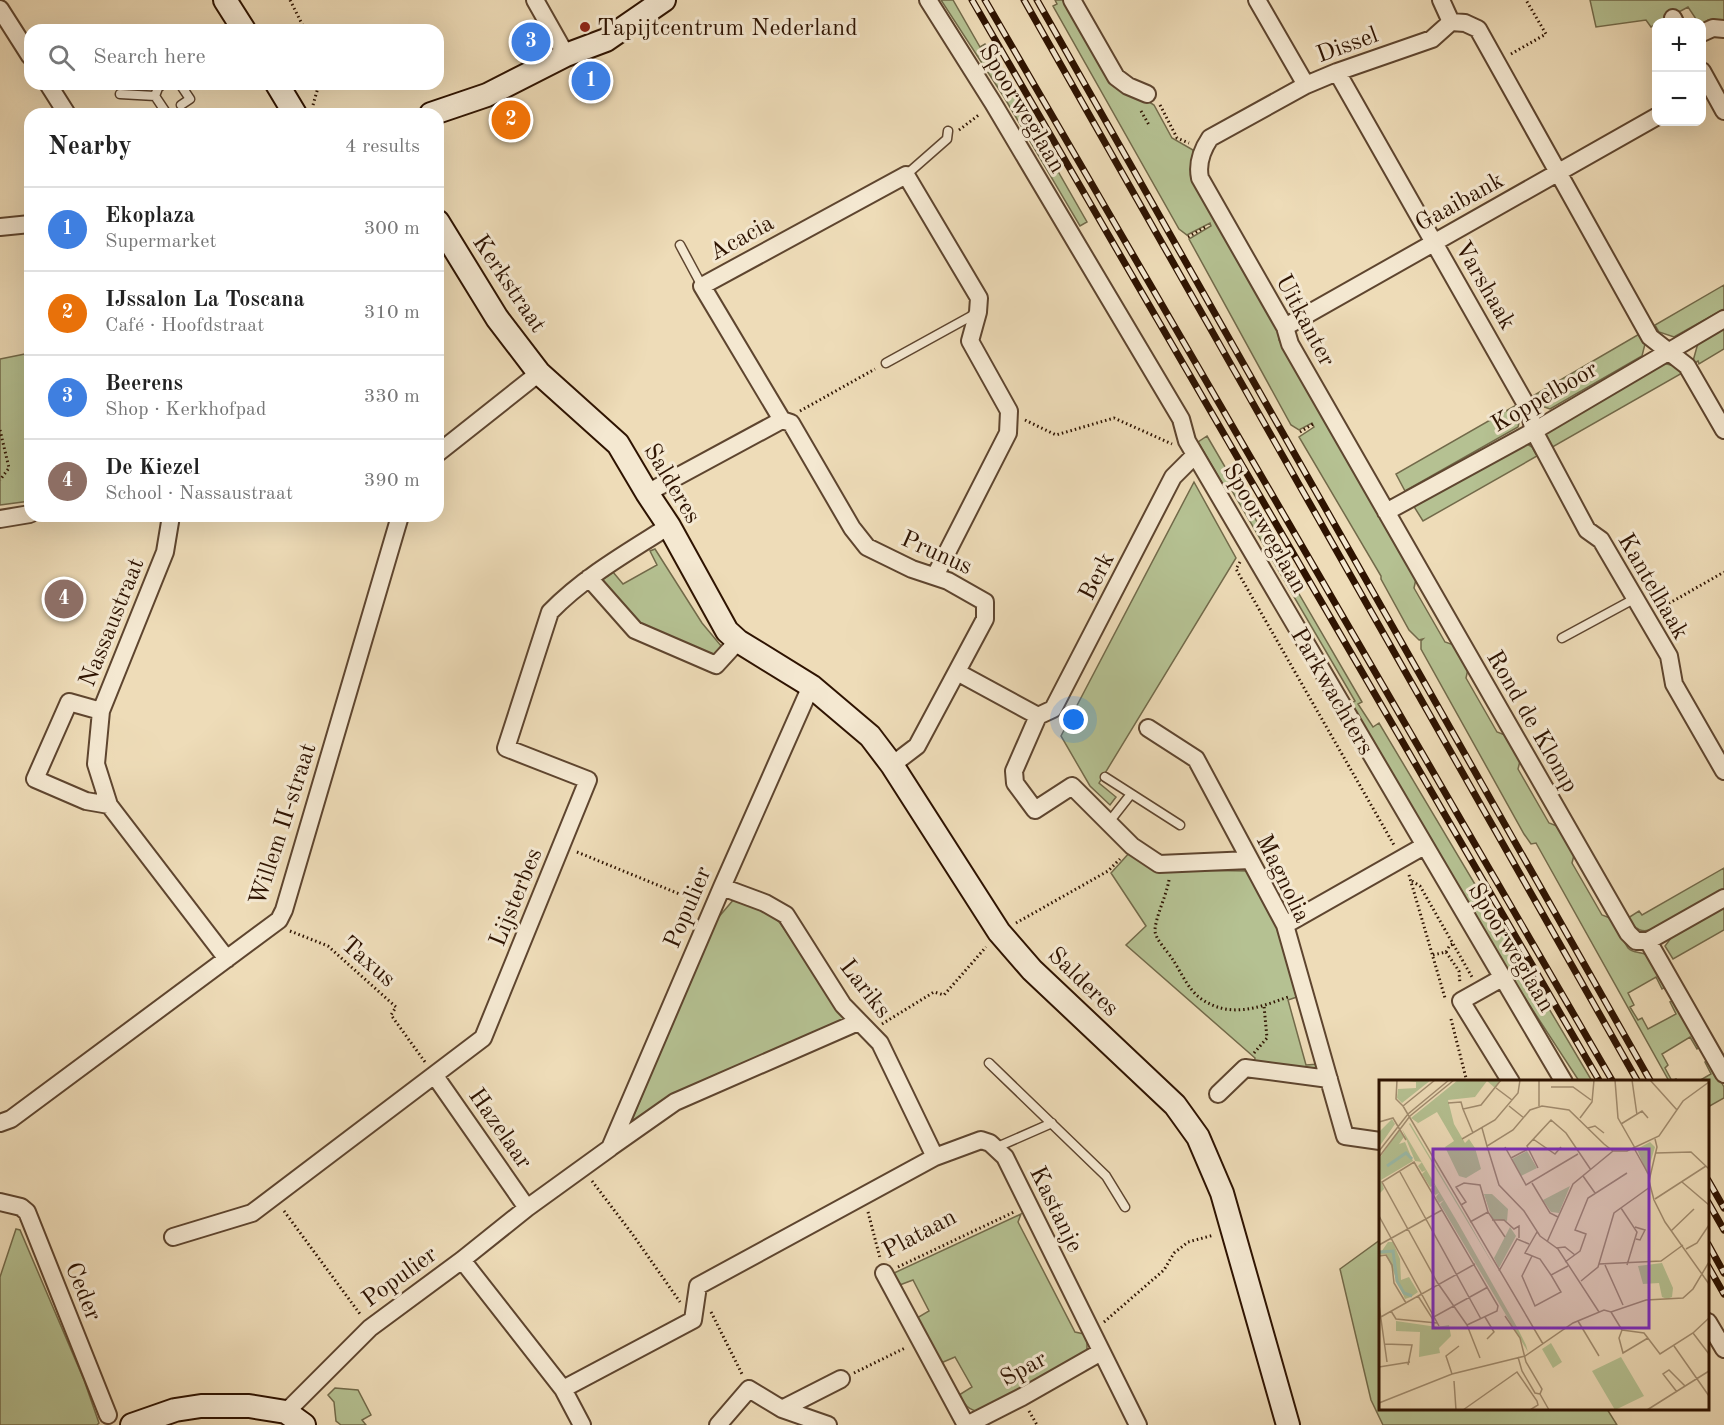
<!DOCTYPE html>
<html lang="en">
<head>
<meta charset="utf-8">
<style>
	:root { --surface:#fff; --page:#f6f6f6; --text:#222; --muted:#767676; --line:#e0e0e0; --accent:#8f2418 }
	body { margin:0; font-family:"Old Standard TT",serif; background:var(--page); color:var(--text) }
	.controls { position:absolute; right:18px; top:18px; display:grid; overflow:hidden; border-radius:12px; box-shadow:0 6px 24px #0002 }
	.controls button { width:54px; height:54px; display:grid; place-items:center; padding:0; border:0; border-bottom:2px solid var(--line); background:var(--surface); color:var(--text); font:30px sans-serif }
	.you { position:absolute; left:1074px; top:720px; width:21px; height:21px; margin:-15px; border:4px solid #fff; border-radius:50%; background:#1a73e8; box-shadow:0 0 0 9px #1a73e833 }
	.badge { display:grid; place-items:center; width:39px; height:39px; border-radius:50%; background:var(--accent); color:#fff; font-size:20px; font-weight:700 }
	.pin { position:absolute; translate:-50% -50%; border:3px solid #fff; box-shadow:0 2px 6px #0006 }
	.list { margin:0; padding:0; list-style:none }
	h2 { display:flex; justify-content:space-between; align-items:center; height:78px; margin:0; padding:0 24px; font-size:26px }
	h2 small { font-size:20px; font-weight:400; color:var(--muted) }
	.list li { display:grid; grid-template-columns:39px 1fr auto; gap:18px; align-items:center; box-sizing:border-box; height:84px; padding:0 24px; border-top:2px solid var(--line) }
	.list b { display:block; font-size:22px; white-space:nowrap }
	.list p { margin:0; font-size:20px; white-space:nowrap; color:var(--muted) }
	.list em { font-size:20px; font-style:normal; color:var(--muted) }
	.icon { flex:none; width:33px; height:33px; fill:none; stroke:currentColor; stroke-width:2; stroke-linecap:round; stroke-linejoin:round }
	.map { position:relative; flex:none; width:1724px; height:1425px; overflow:hidden }
	.search { position:absolute; background:var(--surface); box-shadow:0 6px 24px #0002; left:24px; top:24px; width:420px; height:66px; display:flex; align-items:center; gap:15px; box-sizing:border-box; padding:0 21px; border-radius:18px; color:var(--muted); font-size:22px }
	.panel { position:absolute; background:var(--surface); box-shadow:0 6px 24px #0002; left:24px; top:108px; width:420px; height:414px; border-radius:18px }
	.map>svg:first-child { display:block }
</style>
</head>
<body>
<div class="map">
<svg width="1724" height="1425" viewBox="0 0 1724 1425">
	<rect width="100%" height="100%" fill="#eedcb8"/>
	<filter id="stains"><feTurbulence type="fractalNoise" baseFrequency=".00333" numOctaves="4"/><feColorMatrix values="0 0 0 0 .2 0 0 0 0 .09 0 0 0 0 .02 0 0 0 .5 -.17"/></filter>
	<radialGradient id="worn" r=".72"><stop offset=".6" stop-color="#630" stop-opacity="0"/><stop offset="1" stop-color="#630" stop-opacity=".3"/></radialGradient>
	<path fill="#b5c192" stroke="#726a4a" stroke-width="1.5" d="M941 0H953L980 47 985 44 1087 222 1080 226 1004 97Z
		M1055 0H1064L1108 75 1154 105 1172 138 1193 150 1194 157 1278 331 1279 340 1416 579 1414 588 1445 642 1454 645 1468 669 1466 678 1497 732 1505 735 1520 761 1518 769 1549 823 1557 826 1574 855 1572 863 1602 915 1610 918 1628 948C1634 954 1640 951 1647 955 1656 960 1662 977 1667 986L1662 989 1656 977 1628 993 1634 1005 1630 1007 1638 1020 1642 1018 1648 1029 1676 1014 1670 1002 1675 1000 1701 1046 1697 1049 1690 1037 1662 1054 1668 1065 1665 1068 1672 1081 1676 1079 1678 1081H1669L1536 843 1531 844 1524 834 1421 649V641L1423 639 1419 640 1409 630 1381 579V576L1299 437 1314 427 1312 423 1299 430 1291 425 1189 239 1211 226 1210 223 1187 235 1179 229 1053 6 1057 4Z
		M1590 0H1724V22L1708 20 1702 24 1698 22 1688 7 1651 27 1646 20 1596 27Z
		M1724 285V309L1674 337 1659 332 1655 325Z
		M1724 328V349L1699 364 1698 361 1695 363 1693 361 1698 343Z
		M1641 333 1646 340 1642 356 1550 409 1535 404 1531 397Z
		M30 353V501L0 505V359Z
		M1663 363 1682 368 1684 372 1549 449 1545 441 1546 430Z
		M1518 404 1522 411 1518 427 1405 491 1396 474Z
		M1207 436 1362 702 1358 704 1373 727 1379 723 1592 1081H1579L1493 949 1350 704 1355 701 1231 489 1226 490 1198 442Z
		M1524 442 1532 447 1537 456 1423 521 1413 505Z
		M1194 482 1236 558 1099 783 1116 797 1110 805 1090 786 1061 736Z
		M655 549 702 623 722 647 714 655 637 622 600 582 613 572 623 584 657 565 650 551Z
		M1131 851 1174 870 1249 871 1281 924 1300 996 1288 1000 1306 1065 1319 1064V1072L1254 1064 1255 1058 1126 945 1146 926 1111 873Z
		M1724 868V889L1656 928C1642 934 1635 930 1628 918L1639 911 1642 915Z
		M735 898 769 911 780 923 846 1018 847 1023 626 1134 708 938 717 919Z
		M1724 908V930L1673 959 1665 946 1671 938Z
		M1709 1060 1724 1087V1098L1708 1107V1082H1697L1711 1074 1705 1062Z
		M1021 1214 1018 1222 1075 1332 1084 1334 1087 1340V1353L980 1412C968 1410 965 1405 959 1395L972 1387 955 1357 941 1363 917 1318 929 1311 913 1280 897 1286 892 1274Z
		M16 1229 20 1230 84 1380 99 1423 97 1425H0V1277Z
		M1380 1240V1408L1607 1409 1617 1425H1383L1371 1400 1340 1269Z
		M335 1388 358 1390 371 1415 362 1420 366 1425H341L336 1421 334 1402 328 1395Z"/>
	<g fill="none" stroke-linecap="round" stroke-linejoin="round">
		<defs>
			<path id="lane" d="M180 84 190 99 181 105
				M120 94 155 96 167 114
				M155 96 158 88 163 84
				M906 175 947 139 948 131
				M680 245 702 286
				M886 363 975 314
				M1562 638 1634 599
				M1105 777 1180 825
				M1109 822 1131 794
				M989 1063 1106 1176 1125 1207
				M995 1148 1052 1123"/>
			<path id="street" d="M535 0 566 55
				M928 0 993 103 1181 419 1187 441 1564 1082
				M1072 0 1116 77 1128 86 1147 94
				M1257 0 1306 85
				M1441 0 1451 22
				M0 9 30 56
				M1673 18 1675 22
				M1702 33 1713 28 1724 29
				M1702 71 1724 111
				M1337 72 1528 408 1534 431 1587 530 1601 540 1669 656 1674 684 1724 771
				M48 84 67 114
				M0 227 30 224
				M1285 327 1656 117
				M782 420 791 423 852 528 867 547 912 569 948 581 985 602V619L917 746 892 765
				M438 453 539 373
				M647 493 782 420 702 286 906 175 979 298 978 312 970 341 1009 411 1008 433 935 576
				M1386 512 1534 431 1724 319
				M171 516 165 552 101 711 96 764 109 805 227 959
				M0 519 30 514
				M589 578 635 630 716 665 738 641
				M957 672 1038 716 1053 709 1173 477 1195 455
				M101 711 69 702 35 779 86 801 109 805
				M1038 716 1014 771 1015 783 1035 810 1072 786 1132 846 1159 864 1250 860
				M1148 728 1196 759 1285 925 1345 1136 1380 1141
				M722 887 765 903 786 915 843 1005 880 1043 935 1157
				M1285 925 1424 846
				M1648 941H1636L1628 933 1290 344 1285 327 1200 178C1197 164 1202 150 1210 138L1306 85 1337 72 1432 39 1451 22 1465 23 1478 29 1650 337 1687 366 1724 430
				M1648 941 1724 1074
				M1648 941 1724 898
				M1502 978 1461 1001 1511 1082
				M435 1076 527 1208
				M1218 1094 1245 1068 1329 1079
				M0 1123 11 1119 279 920 284 910 400 516
				M611 1147 675 1102 858 1022
				M0 1202 21 1207 27 1212 108 1415
				M173 1237 252 1213 483 1038 588 780 506 748 550 612C584 577 628 552 669 526
				M462 1260 563 1389 582 1425
				M884 1273 966 1425
				M1708 1322 1724 1349
				M563 1389 693 1320 698 1286 935 1157 981 1140 990 1143 1005 1157 1138 1425
				M782 1409 841 1379
				M286 1412 370 1328 462 1260 527 1208 610 1148 722 887 811 686
				M718 1425 749 1389 782 1409 828 1425
				M967 1425 1022 1397 1101 1352"/>
			<path id="secondary" d="M225 0 244 30
				M277 84 295 114
				M431 114 487 95 566 55 606 40 664 0
				M438 222 497 318 539 373 618 444 647 493 669 526 727 631 738 641 811 686 870 736 892 765 999 932 1032 970 1175 1105 1198 1137 1222 1193 1288 1425
				M132 1425 175 1410 201 1406H249L286 1412 304 1425"/>
		</defs>
		<use href="#lane" stroke="#5e452f" stroke-width="11"/>
		<use href="#street" stroke="#5e452f" stroke-width="20"/>
		<use href="#secondary" stroke="#2e1301" stroke-width="26"/>
		<path stroke="#2e1301" stroke-width="3" stroke-dasharray="1.5 3" stroke-linecap="butt" d="M290 0 305 30
			M1511 54 1546 34 1526 0
			M313 105 319 84
			M1160 105 1177 138 1189 143
			M1141 111 1149 125
			M959 130 980 114
			M1188 237 1207 226
			M800 411 875 369
			M1025 420 1056 435 1114 418 1172 444
			M0 430 9 468 0 480
			M1300 432 1313 424
			M1240 562 1236 569 1394 845
			M1661 608 1724 572
			M577 852 699 902
			M1409 875 1445 998
			M1169 880C1166 897 1157 913 1155 929 1154 939 1168 951 1173 960 1181 972 1188 989 1200 998 1229 1019 1258 1008 1288 997
			M1412 881 1420 886 1472 977
			M1016 923 1108 871 1120 859
			M290 931 328 946 396 1007 391 1015 425 1062
			M1446 952 1450 945 1453 944
			M1433 955 1446 952 1459 971 1460 984
			M1451 1019 1467 1082
			M882 1024 934 992 944 995 986 947
			M1254 1053 1267 1038 1264 1006
			M592 1181 633 1235 680 1302
			M284 1211 360 1314
			M868 1212 880 1258
			M898 1267 1014 1212
			M711 1312 742 1374
			M1104 1322 1164 1270 1174 1253 1188 1242 1214 1235
			M854 1373 905 1348
			M1029 1411 1037 1425"/>
		<use href="#lane" stroke="#f4e8d1" stroke-width="8"/>
		<use href="#street" stroke="#f4e8d1" stroke-width="16"/>
		<use href="#secondary" stroke="#f4e8d1" stroke-width="22"/>
		<defs>
			<path id="rail" d="M972 0 1600 1082
				M985 0 1613 1082
				M1024 0 1638 1082
				M1037 0 1651 1082
				M1708 1180 1724 1208
				M1708 1202 1724 1230
				M1708 1244 1724 1273
				M1708 1266 1724 1294"/>
		</defs>
		<use href="#rail" stroke="#2e1301" stroke-width="7"/>
		<use href="#rail" stroke="#f4e8d1" stroke-width="4.5" stroke-dasharray="14" stroke-linecap="butt"/>
	</g>
	<circle fill="#8f2418" stroke="#f4e8d1" stroke-width="2" cx="585" cy="27" r="6"/>
	<g text-anchor="middle" stroke-width="6" stroke-linejoin="round" paint-order="stroke">
		<g font-size="24" fill="#2e1301" stroke="#f4e8d1" text-anchor="start">
			<text x="597" y="35">Tapijtcentrum Nederland</text>
		</g>
		<g font-size="24" fill="#2e1301" stroke="#f4e8d1">
			<text transform="translate(1347 44) rotate(-20)" y="8">Dissel</text>
			<text transform="translate(1023 108) rotate(59)" y="8">Spoorweglaan</text>
			<text transform="translate(1459 201) rotate(-29)" y="8">Gaaibank</text>
			<text transform="translate(741 237) rotate(-29)" y="8">Acacia</text>
			<text transform="translate(510 283) rotate(56)" y="8">Kerkstraat</text>
			<text transform="translate(1486 285) rotate(60)" y="8">Varshaak</text>
			<text transform="translate(1306 320) rotate(62)" y="8">Uitkanter</text>
			<text transform="translate(1544 396) rotate(-30)" y="8">Koppelboor</text>
			<text transform="translate(673 483) rotate(59)" y="8">Salderes</text>
			<text transform="translate(1266 528) rotate(60)" y="8">Spoorweglaan</text>
			<text transform="translate(937 552) rotate(24)" y="8">Prunus</text>
			<text transform="translate(1096 576) rotate(-63)" y="8">Berk</text>
			<text transform="translate(1654 586) rotate(60)" y="8">Kantelhaak</text>
			<text transform="translate(111 622) rotate(-68)" y="8">Nassaustraat</text>
			<text transform="translate(1333 691) rotate(60)" y="8">Parkwachters</text>
			<text transform="translate(1533 721) rotate(60)" y="8">Rond de Klomp</text>
			<text transform="translate(282 824) rotate(-72)" y="8">Willem II-straat</text>
			<text transform="translate(1284 878) rotate(64)" y="8">Magnolia</text>
			<text transform="translate(515 897) rotate(-68)" y="8">Lijsterbes</text>
			<text transform="translate(687 907) rotate(-67)" y="8">Populier</text>
			<text transform="translate(1512 947) rotate(59)" y="8">Spoorweglaan</text>
			<text transform="translate(369 961) rotate(41)" y="8">Taxus</text>
			<text transform="translate(1084 981) rotate(44)" y="8">Salderes</text>
			<text transform="translate(866 988) rotate(52)" y="8">Lariks</text>
			<text transform="translate(501 1128) rotate(55)" y="8">Hazelaar</text>
			<text transform="translate(1057 1209) rotate(64)" y="8">Kastanje</text>
			<text transform="translate(919 1233) rotate(-28)" y="8">Plataan</text>
			<text transform="translate(399 1276) rotate(-36)" y="8">Populier</text>
			<text transform="translate(84 1291) rotate(68)" y="8">Ceder</text>
			<text transform="translate(1023 1368) rotate(-29)" y="8">Spar</text>
		</g>
	</g>
	<g transform="translate(1379 1080)">
		<rect width="330" height="330" fill="#eedcb8"/>
		<path d="M20 0H52L23 23 18 18 19 9 37 8V2ZM79 0H122L116 8 108 1 96 17 69 20 75 44 86 63 90 59 96 68 102 89 87 98 80 96 66 67 75 61 58 32 36 45 39 43 32 38ZM13 39 16 44 0 67V52ZM31 43 84 132 119 193 30 44ZM23 49 79 143 138 247 147 265 149 272 61 124 65 120 60 123 57 117 60 113 56 115 52 109 56 105 51 107 43 94 47 90 43 92 39 86 43 82 36 81ZM20 50 25 57 20 64 26 62 34 81 2 100 5 109 0 114V79ZM271 62 276 67 268 94 258 69ZM148 71 158 88 142 96 133 79ZM191 106 180 133 172 132 164 120ZM105 114H113L129 129 128 141 113 139ZM131 147 137 156 120 188 115 178ZM9 162H14L21 179 22 200 30 197 39 212 32 217 26 219 7 174 0 175ZM283 183 294 208 293 217 288 219 283 217 280 203 264 204 259 186ZM17 241 58 247 70 245 72 256 60 268 61 273 40 277 41 252 17 251ZM172 263 183 282 174 288 163 269ZM242 277 265 316 236 330 213 291Z" fill="#b5c192"/>
		<path fill="none" stroke="#9abcab" stroke-width="3" d="M8 86 27 73 33 79M0 172 14 171 18 201 25 213 33 216"/>
		<path fill="none" stroke="#a18c6f" stroke-width="1.5" d="M18 0 17 19 24 26M236 0 239 38 256 68M253 0 258 35M271 0 298 30M172 7H194L212 20M117 8 133 20M69 23 82 22 84 29M24 26 164 264M24 26 56 0M130 26 145 38M160 26V0M201 38 213 22 215 0M0 42 14 38 27 60M242 44 263 31 269 38M103 48 108 66M209 48 216 46 225 53M94 53 84 29 102 25 122 0M83 59 116 40 139 13 141 0M154 59 176 74 182 67M276 59 278 67 270 101 275 120 286 142 330 204M126 67 147 105 199 74M256 70 271 97M0 71 29 34 70 0M277 73 312 72 330 89M0 77 31 36 75 0M132 78 149 69M35 82 119 226 118 231 88 245 58 202 3 102ZM159 88 148 66 172 40 187 53 212 90M21 92 102 239M204 96 216 113M303 102 330 125M153 103 171 133 179 137M276 119 327 86M82 125 87 122 77 107 85 103 101 105 109 132 126 157M242 128 258 152 248 185M0 136 60 246M113 140H125L135 149 140 146V158M91 142 109 132M256 147 266 150 261 160 257 159M292 151 315 129M158 152 146 173 161 179 172 195M168 162 194 104 234 71M0 165 63 130M177 168 186 167 196 175M307 169 318 163 330 145M0 176 7 175 13 185 15 203 27 223M153 176 143 196 156 226 182 212 172 195 189 186M186 182 201 171 207 154 196 150 209 118 248 93M220 184 282 181 304 165M226 185 244 225M120 191 138 159 150 164M202 201 219 187 235 133 271 107M39 216 53 238 109 207M0 225 8 282M12 231 17 239 58 243M220 232 179 169 161 156 145 131 120 105 108 66 134 50 151 30 163 26 190 30 225 64 234 71H248L280 56 304 21 330 2M232 232 243 250M126 236 141 258 147 282 163 309 161 314 170 330M106 237 115 252 108 259M0 238 96 184M199 241 220 276M88 245 101 278M243 250 265 253 281 274 314 253 330 238M243 250 240 258 244 273 269 258M314 253 330 274M6 264 33 265 29 285M295 266 330 316M139 277 143 291 156 313 161 314M0 287 31 282M73 294 67 276 80 266M75 301 77 330M298 312 284 294 290 290 306 306M0 323 73 294 146 276 194 243 225 230 232 232 267 220 304 218 314 209 330 182M84 330 138 292 158 321 159 325 151 330M268 330 330 291"/>
		<path fill="#7b2cbf" fill-opacity="0.15" stroke="#7b2cbf" stroke-width="3" d="M54 69H270V248H54Z"/>
		<rect width="330" height="330" fill="none" stroke="#2e1301" stroke-width="3"/>
	</g>
	<rect width="100%" height="100%" filter="url(#stains)"/>
	<rect width="100%" height="100%" fill="url(#worn)"/>
</svg>
<div class="controls">
<button>+</button>
<button>−</button>
</div>
<div class="you"></div>
<div class="pin badge" style="left:591px;top:81px;background:#3f7fe0">1</div>
<div class="pin badge" style="left:511px;top:120px;background:#e8710a">2</div>
<div class="pin badge" style="left:531px;top:42px;background:#3f7fe0">3</div>
<div class="pin badge" style="left:64px;top:599px;background:#8d6e63">4</div>
<div class="search"><svg class="icon" aria-label="search" viewBox="0 0 24 24"><circle cx="10" cy="10" r="6"/><path d="M15 15l6 6"/></svg>Search here</div>
<section class="panel">
<h2>Nearby<small>4 results</small></h2>
<ul class="list">
<li><span class="badge" style="background:#3f7fe0">1</span><div><b>Ekoplaza</b><p>Supermarket</p></div><em>300 m</em></li>
<li><span class="badge" style="background:#e8710a">2</span><div><b>IJssalon La Toscana</b><p>Café · Hoofdstraat</p></div><em>310 m</em></li>
<li><span class="badge" style="background:#3f7fe0">3</span><div><b>Beerens</b><p>Shop · Kerkhofpad</p></div><em>330 m</em></li>
<li><span class="badge" style="background:#8d6e63">4</span><div><b>De Kiezel</b><p>School · Nassaustraat</p></div><em>390 m</em></li>
</ul>
</section>
</div>
</body>
</html>
